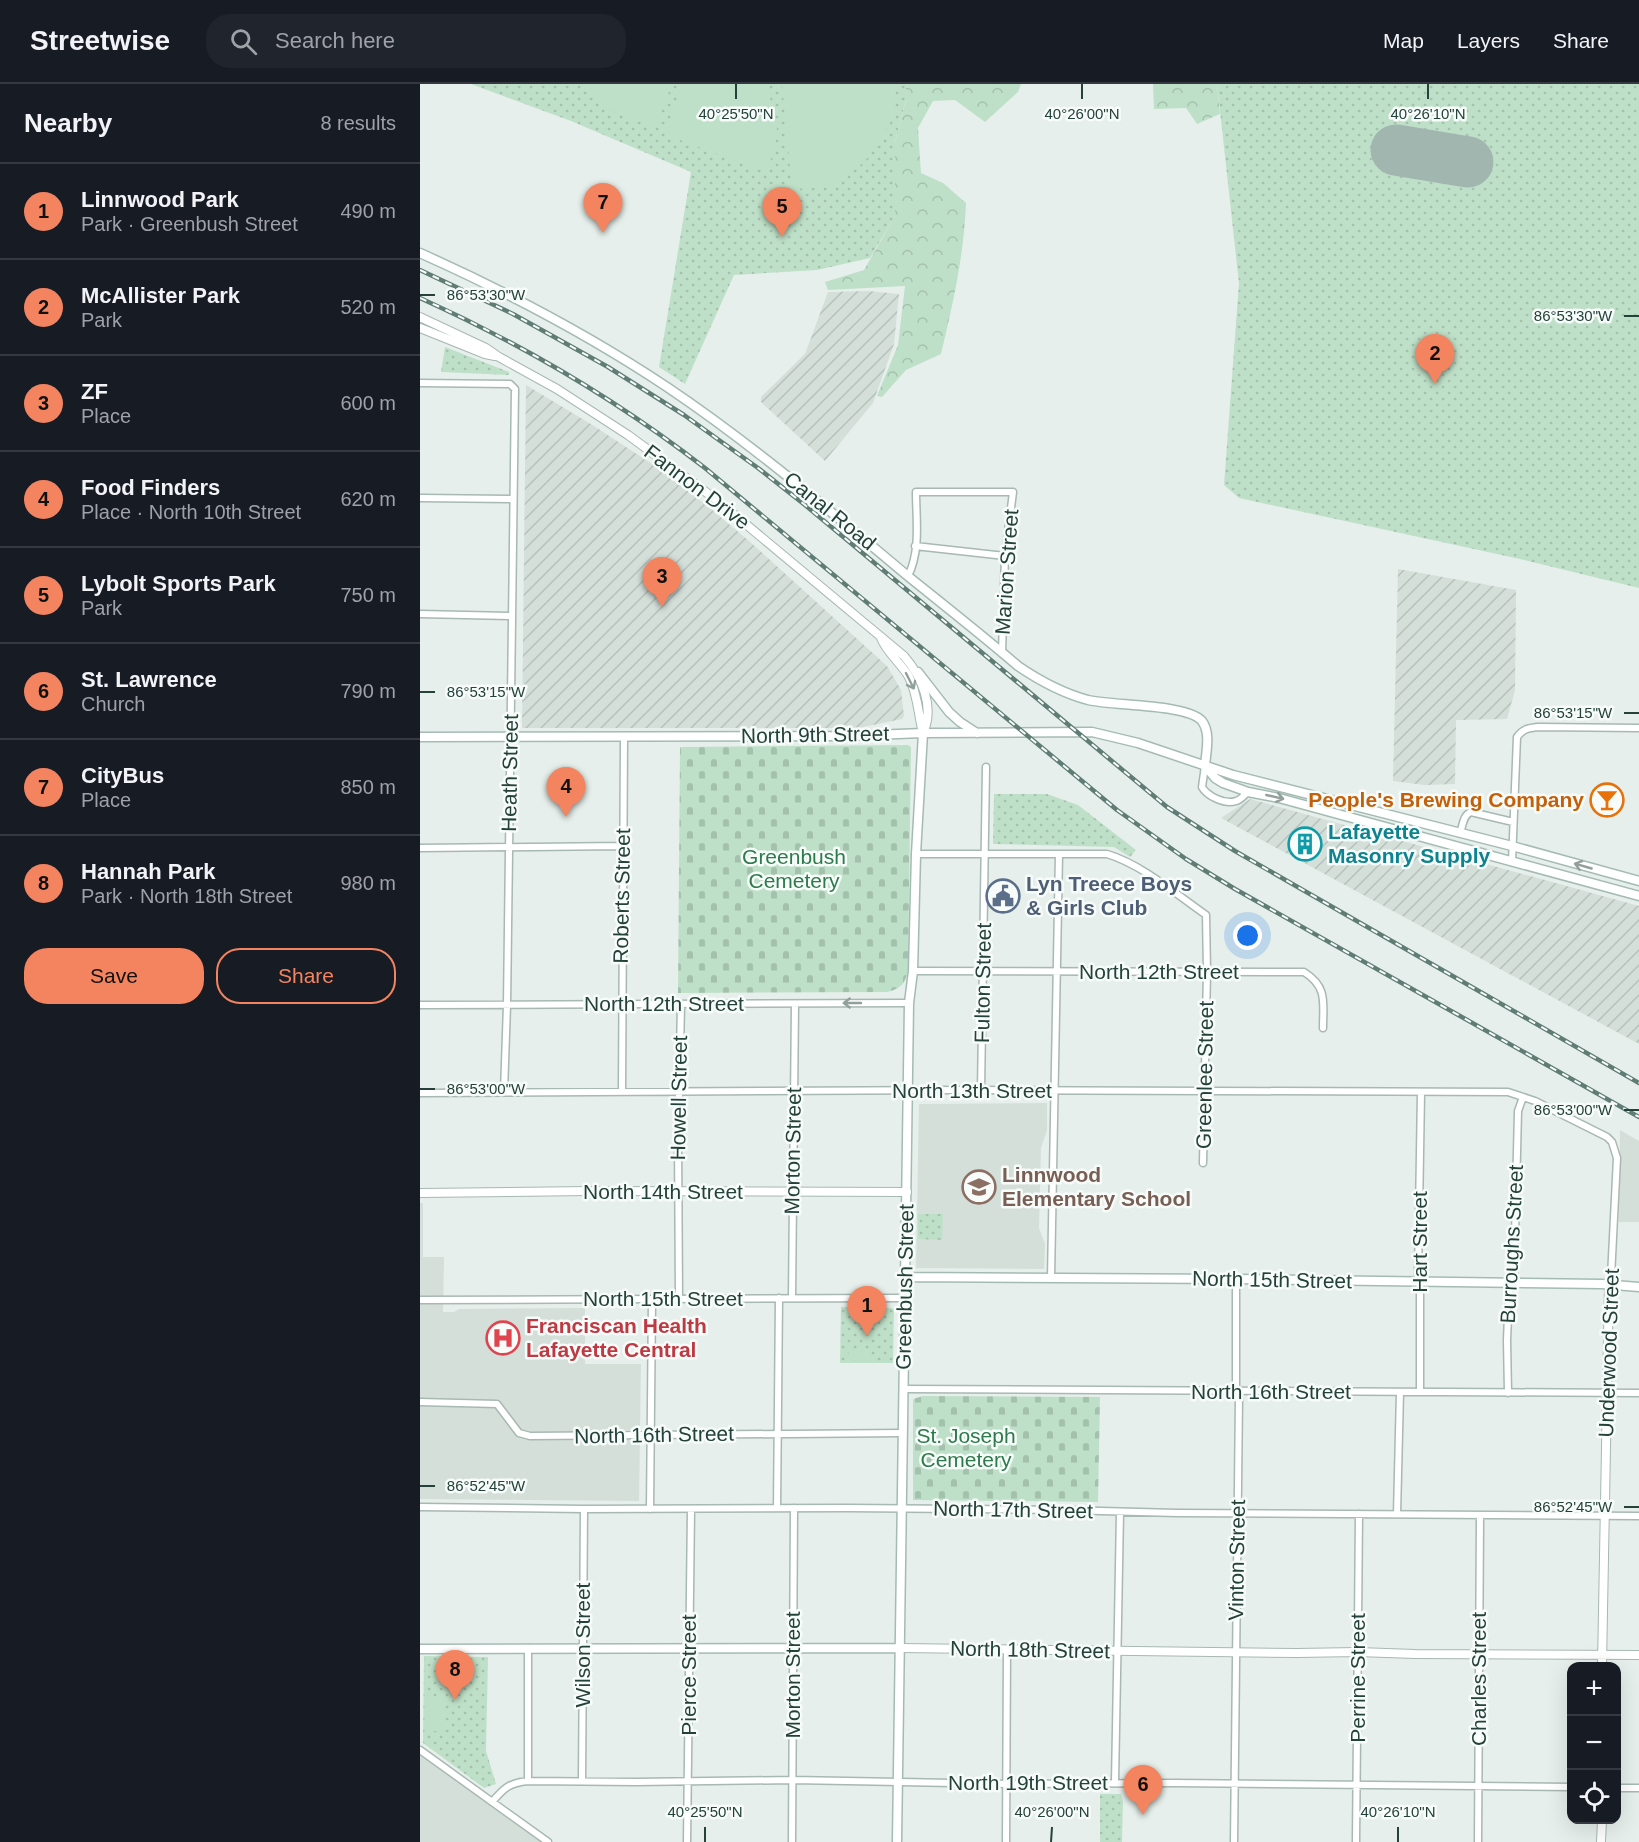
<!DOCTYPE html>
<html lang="en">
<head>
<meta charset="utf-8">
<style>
	:root { --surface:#171b24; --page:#20242c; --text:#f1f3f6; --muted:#9ea1a6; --line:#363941; --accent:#f4845f }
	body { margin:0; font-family:Arial,sans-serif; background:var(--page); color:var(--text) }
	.controls { position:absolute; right:18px; bottom:18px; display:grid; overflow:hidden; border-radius:12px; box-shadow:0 6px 24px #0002 }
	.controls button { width:54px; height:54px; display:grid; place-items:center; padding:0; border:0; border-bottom:2px solid var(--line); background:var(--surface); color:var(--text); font:30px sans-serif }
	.you { position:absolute; left:828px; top:852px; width:21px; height:21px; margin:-15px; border:4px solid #fff; border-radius:50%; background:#1a73e8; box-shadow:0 0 0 9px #1a73e833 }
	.badge { display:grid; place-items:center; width:39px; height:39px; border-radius:50%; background:var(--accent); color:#111; font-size:20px; font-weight:700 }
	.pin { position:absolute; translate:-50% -50px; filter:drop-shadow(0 2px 3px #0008) }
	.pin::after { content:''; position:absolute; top:32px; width:21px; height:18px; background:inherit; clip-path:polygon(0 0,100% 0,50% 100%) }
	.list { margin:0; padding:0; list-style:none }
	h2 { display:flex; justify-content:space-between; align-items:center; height:78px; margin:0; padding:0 24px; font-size:26px }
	h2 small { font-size:20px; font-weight:400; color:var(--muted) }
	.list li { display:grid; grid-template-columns:39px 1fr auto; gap:18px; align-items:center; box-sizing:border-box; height:96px; padding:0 24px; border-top:2px solid var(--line) }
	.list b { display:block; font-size:22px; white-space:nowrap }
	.list p { margin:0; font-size:20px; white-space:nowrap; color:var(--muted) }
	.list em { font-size:20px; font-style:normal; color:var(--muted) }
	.actions { display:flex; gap:12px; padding:18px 24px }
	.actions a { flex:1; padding:14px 0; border:2px solid var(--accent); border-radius:24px; text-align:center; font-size:21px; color:var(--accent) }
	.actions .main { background:var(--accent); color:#111 }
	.icon { flex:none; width:33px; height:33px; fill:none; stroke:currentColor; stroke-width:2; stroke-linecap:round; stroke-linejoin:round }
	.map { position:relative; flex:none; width:1219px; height:1758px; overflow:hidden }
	header { display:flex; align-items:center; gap:36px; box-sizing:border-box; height:84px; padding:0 30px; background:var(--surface); border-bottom:2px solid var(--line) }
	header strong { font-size:28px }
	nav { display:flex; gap:33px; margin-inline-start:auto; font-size:21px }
	.search { width:420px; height:54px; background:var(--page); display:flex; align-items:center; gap:15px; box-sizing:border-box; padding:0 21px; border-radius:24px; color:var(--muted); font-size:22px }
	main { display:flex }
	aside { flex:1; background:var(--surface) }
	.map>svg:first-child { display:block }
</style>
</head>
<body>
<header>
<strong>Streetwise</strong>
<div class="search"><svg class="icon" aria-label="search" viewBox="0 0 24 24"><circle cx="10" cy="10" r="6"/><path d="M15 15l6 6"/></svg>Search here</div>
<nav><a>Map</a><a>Layers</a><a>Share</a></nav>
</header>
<main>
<aside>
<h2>Nearby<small>8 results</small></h2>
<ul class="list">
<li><span class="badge">1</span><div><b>Linnwood Park</b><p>Park · Greenbush Street</p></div><em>490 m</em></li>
<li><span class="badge">2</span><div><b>McAllister Park</b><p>Park</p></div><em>520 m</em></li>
<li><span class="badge">3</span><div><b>ZF</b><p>Place</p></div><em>600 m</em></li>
<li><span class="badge">4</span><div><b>Food Finders</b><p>Place · North 10th Street</p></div><em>620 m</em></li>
<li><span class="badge">5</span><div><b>Lybolt Sports Park</b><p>Park</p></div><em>750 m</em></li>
<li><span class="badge">6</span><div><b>St. Lawrence</b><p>Church</p></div><em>790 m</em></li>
<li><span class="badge">7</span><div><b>CityBus</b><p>Place</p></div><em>850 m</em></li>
<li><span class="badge">8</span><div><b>Hannah Park</b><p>Park · North 18th Street</p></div><em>980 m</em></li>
</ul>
<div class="actions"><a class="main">Save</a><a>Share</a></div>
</aside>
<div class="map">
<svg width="1219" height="1758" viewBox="0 0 1219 1758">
	<defs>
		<pattern id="industrial-furrows" width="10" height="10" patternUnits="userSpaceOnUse" patternTransform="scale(1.5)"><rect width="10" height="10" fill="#d4dfda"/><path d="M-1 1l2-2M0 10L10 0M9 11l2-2" fill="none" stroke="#b6c1bc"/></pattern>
		<pattern id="green-dots" width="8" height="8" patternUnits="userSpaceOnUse" patternTransform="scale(1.5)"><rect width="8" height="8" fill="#bfe0c8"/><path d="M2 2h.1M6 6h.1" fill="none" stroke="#a4c1ad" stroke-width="1.8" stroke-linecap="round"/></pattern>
		<pattern id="forest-crowns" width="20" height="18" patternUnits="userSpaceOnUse" patternTransform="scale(1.5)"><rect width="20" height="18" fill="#bfe0c8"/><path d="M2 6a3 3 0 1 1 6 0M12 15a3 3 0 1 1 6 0" fill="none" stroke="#a4c1ad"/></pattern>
		<pattern id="cemetery-stones" width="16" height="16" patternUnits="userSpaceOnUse" patternTransform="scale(1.5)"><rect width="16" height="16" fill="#bfe0c8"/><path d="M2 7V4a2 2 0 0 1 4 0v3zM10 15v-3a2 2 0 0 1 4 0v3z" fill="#a4c1ad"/></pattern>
	</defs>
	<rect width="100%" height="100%" fill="#e6efeb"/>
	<path fill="#d4dfda" d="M627 1019V1046L621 1064 619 1144 625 1160 624 1185 496 1184 499 1020Z
		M1200 1046 1219 1057V1138H1199Z
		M0 1119H3V1173H24L23 1228H34L39 1225 165 1224V1280H221L219 1417 0 1415Z
		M0 1666 128 1758H0Z"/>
	<path fill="url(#industrial-furrows)" d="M448 207 479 210 474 260 453 319 405 377 341 318V313L385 270 408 208Z
		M106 301 174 342 235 382 285 420 329 457 467 582 481 606 484 632 482 635 438 644H102Z
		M978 485 1096 506 1095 606 1087 635 1036 636 1035 700 1005 701 973 697Z
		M830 715 1219 822V960L801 734Z"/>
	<path fill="url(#green-dots)" d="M51 0H486V15L475 58V132L450 174 397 186 314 191 265 300 239 283 271 88 151 37Z
		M797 0H1219V504L1100 475 819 414 804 401 819 199Z
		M25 263 89 288V291L21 288Z
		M574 710H627L658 721 716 766 710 773 694 763 573 760Z
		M498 1130H523L522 1156 498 1155Z
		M421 1223 472 1224 474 1226 473 1279H420Z
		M4 1572 68 1573 66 1667 76 1700 64 1704 3 1659Z
		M680 1710H701L703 1717 702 1758H680Z"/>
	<path fill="url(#forest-crowns)" d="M486 0H601L598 8 565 38 535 16 513 17 498 44 501 89 523 99 546 119C544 171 533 220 521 270L486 286 462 313 457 312 478 261 485 202 408 206 405 198 444 186 475 132V58L486 15Z
		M733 0H797L800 30 777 40 766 24 734 25Z"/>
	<path fill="url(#cemetery-stones)" d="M488 661 491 663 488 885C486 899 481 905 467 908L258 909 260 663Z
		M503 1312 680 1313 678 1418 493 1416V1315Z"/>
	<path fill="#bfe0c8" d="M165 0H252L236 42 196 29 165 4Z
		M263 0H347L357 45 354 67 346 88 249 52 246 45Z
		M362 0H475L474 33 446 76 416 103 372 105Z
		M451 1265V1276H429L428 1266Z
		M7 1613H24L23 1647H7Z"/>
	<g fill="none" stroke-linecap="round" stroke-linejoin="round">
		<path stroke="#a2b6b0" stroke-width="51" d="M976 66 1048 78"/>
		<defs>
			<path id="minor" d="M0 299 90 300 95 305 87 921 84 1008
				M0 414 93 415
				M495 462 585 472
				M488 492C501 467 496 434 496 408H593L585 472 582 568
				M0 530 92 532
				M785 682 782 703C787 712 805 721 816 717 821 716 824 711 828 708
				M1040 749C1043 741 1043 731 1051 728L1093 738
				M0 764 202 762
				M496 770H687C721 780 756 810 786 831L787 888 783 1079
				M1092 778 1097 653C1103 645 1108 644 1118 643L1219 644
				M493 887 884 888C908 903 903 919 903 944
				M0 921 489 919
				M561 1007 566 683
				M202 1008 204 653
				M0 1009 545 1006 1088 1008 1115 1017 1187 1053 1192 1058 1197 1074 1191 1193 1189 1200
				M631 1194 639 770
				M372 1214 375 920
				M259 1215 258 1057 261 921
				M0 1216 485 1214
				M484 1305 1219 1309
				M1000 1308V1198L998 1190 1001 1008
				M1088 1309 1087 1256 1089 1209 1094 1191 1098 1027 1103 1013
				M0 1318 77 1320 99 1349 110 1352 483 1349
				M0 1423 164 1425 428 1424 643 1426 757 1429 1219 1432
				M357 1424 359 1214
				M230 1425 232 1215
				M977 1430 980 1308
				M0 1666 128 1758
				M108 1697V1564
				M162 1697 164 1425
				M695 1699 700 1428
				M1196 1704H1219
				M72 1718C84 1704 89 1699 108 1697L216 1698 373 1696 587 1700 755 1699 1152 1703
				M267 1758 271 1425
				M372 1758 374 1424
				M586 1758 587 1565
				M814 1758 819 1313 816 1302V1195
				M936 1758 939 1430
				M1058 1758 1060 1433"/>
			<path id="tertiary" d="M0 233 66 264 79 273 137 305 208 351 298 417 484 572C502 593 515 623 503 649
				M0 244 65 270 75 272
				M461 554C467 569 481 579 489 593 498 611 498 630 503 649
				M0 1109 169 1107 487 1108
				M480 1564 876 1569 938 1568 995 1570 1219 1571
				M1182 1582 1189 1200
				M1181 1758 1182 1736"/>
			<path id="secondary" d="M0 169C85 207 169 251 247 303 332 360 410 427 489 493 525 522 562 551 598 582 620 597 642 609 668 616 693 622 768 620 782 637 791 649 786 668 785 682
				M498 588 529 628 540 638 557 649
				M0 653 427 652 503 649 672 648 718 659 813 691 1092 762 1219 797
				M785 682 795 694 803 699 828 708 859 714 1219 812
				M486 1193 816 1195 1182 1200 1219 1203
				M0 1565 480 1564
				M477 1758 489 919 493 887 496 770 503 649"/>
		</defs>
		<use href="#minor" stroke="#a8b8b2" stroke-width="9"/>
		<use href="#tertiary" stroke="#a8b8b2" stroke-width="10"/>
		<use href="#secondary" stroke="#a4bbb3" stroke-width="11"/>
		<use href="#minor" stroke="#fff" stroke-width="6"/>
		<use href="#tertiary" stroke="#fff" stroke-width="8"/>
		<use href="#secondary" stroke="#fff" stroke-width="8"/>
		<defs>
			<path id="rail" d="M0 186 93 230 188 283 264 331 338 384 385 421 747 723 815 767 1219 999
				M0 214C102 260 197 316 285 384L697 726 766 775 815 805 1219 1033"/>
		</defs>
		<use href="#rail" stroke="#5f7d75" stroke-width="4.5"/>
		<use href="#rail" stroke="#f7fbf9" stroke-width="2" stroke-dasharray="7" stroke-linecap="butt"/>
	</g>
	<defs><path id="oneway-shaft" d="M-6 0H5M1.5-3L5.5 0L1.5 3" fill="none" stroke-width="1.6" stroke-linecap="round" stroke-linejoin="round" transform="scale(1.5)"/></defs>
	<g stroke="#92a09c">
		<use href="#oneway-shaft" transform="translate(490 597) rotate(63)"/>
		<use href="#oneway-shaft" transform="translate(855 713) rotate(13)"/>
		<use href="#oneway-shaft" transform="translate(1163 782) rotate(-164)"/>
		<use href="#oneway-shaft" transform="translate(432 919) rotate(180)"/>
	</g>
	<path fill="none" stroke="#24423a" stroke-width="2" d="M316 15V0M662 15V0M1008 15V0M0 211H15M1204 232H1219M0 608H15M1204 629H1219M0 1005H15M1204 1026H1219M0 1402H15M1204 1423H1219M285 1758V1743M631 1758 632 1743M978 1758V1743"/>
	<defs>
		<symbol id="bar-ring" viewBox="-11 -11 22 22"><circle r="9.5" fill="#f7fbf9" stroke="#e8710a" stroke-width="1.5"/><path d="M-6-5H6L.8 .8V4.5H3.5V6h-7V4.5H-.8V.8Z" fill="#e8710a"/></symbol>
		<symbol id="building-ring" viewBox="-11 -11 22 22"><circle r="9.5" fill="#f7fbf9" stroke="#0f9aa8" stroke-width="1.5"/><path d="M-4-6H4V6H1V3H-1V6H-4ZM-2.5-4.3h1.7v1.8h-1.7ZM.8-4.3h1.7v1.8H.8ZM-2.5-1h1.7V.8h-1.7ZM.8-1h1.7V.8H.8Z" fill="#0f9aa8"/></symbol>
		<symbol id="civic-ring" viewBox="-11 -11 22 22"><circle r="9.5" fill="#f7fbf9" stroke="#5c6f8a" stroke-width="1.5"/><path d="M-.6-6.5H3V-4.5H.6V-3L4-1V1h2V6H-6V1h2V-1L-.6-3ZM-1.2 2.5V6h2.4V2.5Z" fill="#5c6f8a"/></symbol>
		<symbol id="school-ring" viewBox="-11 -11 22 22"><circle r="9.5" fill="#f7fbf9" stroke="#8d6e63" stroke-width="1.5"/><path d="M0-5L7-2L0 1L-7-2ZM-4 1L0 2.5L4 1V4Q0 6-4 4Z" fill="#8d6e63"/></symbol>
		<symbol id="hospital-ring" viewBox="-11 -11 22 22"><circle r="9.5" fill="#f7fbf9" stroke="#e0444e" stroke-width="1.5"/><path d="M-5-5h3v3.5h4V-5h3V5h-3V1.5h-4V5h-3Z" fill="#e0444e"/></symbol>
	</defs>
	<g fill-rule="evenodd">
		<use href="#bar-ring" x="1168" y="697" width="38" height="38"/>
		<use href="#building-ring" x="866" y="741" width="38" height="38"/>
		<use href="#civic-ring" x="564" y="793" width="38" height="38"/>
		<use href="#school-ring" x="540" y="1084" width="38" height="38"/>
		<use href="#hospital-ring" x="64" y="1235" width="38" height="38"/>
	</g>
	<g text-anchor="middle" stroke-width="5" stroke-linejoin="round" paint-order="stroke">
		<g font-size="21" fill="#24423a" stroke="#f7fbf9">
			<text transform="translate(277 403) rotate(37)" y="7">Fannon Drive</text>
			<text transform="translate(410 427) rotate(39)" y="7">Canal Road</text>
			<text transform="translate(587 488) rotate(-86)" y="7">Marion Street</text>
			<text transform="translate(395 651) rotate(-1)" y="7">North 9th Street</text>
			<text transform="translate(90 689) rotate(-89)" y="7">Heath Street</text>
			<text transform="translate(202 812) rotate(-89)" y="7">Roberts Street</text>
			<text x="739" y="895">North 12th Street</text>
			<text transform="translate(563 899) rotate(-89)" y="7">Fulton Street</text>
			<text x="244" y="927">North 12th Street</text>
			<text transform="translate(785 991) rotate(-89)" y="7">Greenlee Street</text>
			<text x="552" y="1014">North 13th Street</text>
			<text transform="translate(259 1014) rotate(-89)" y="7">Howell Street</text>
			<text transform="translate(373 1067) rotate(-89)" y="7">Morton Street</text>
			<text x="243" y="1115">North 14th Street</text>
			<text transform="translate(1000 1158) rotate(-90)" y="7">Hart Street</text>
			<text transform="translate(1092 1160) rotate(-87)" y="7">Burroughs Street</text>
			<text transform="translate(852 1196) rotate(1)" y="7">North 15th Street</text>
			<text transform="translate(485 1203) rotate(-89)" y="7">Greenbush Street</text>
			<text x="243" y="1222">North 15th Street</text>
			<text transform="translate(1189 1269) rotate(-88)" y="7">Underwood Street</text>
			<text x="851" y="1315">North 16th Street</text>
			<text transform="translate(234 1351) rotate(-1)" y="7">North 16th Street</text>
			<text transform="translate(593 1426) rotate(1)" y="7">North 17th Street</text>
			<text transform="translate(817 1476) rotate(-89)" y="7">Vinton Street</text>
			<text transform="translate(163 1561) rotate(-90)" y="7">Wilson Street</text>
			<text transform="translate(610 1566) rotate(1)" y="7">North 18th Street</text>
			<text transform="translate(269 1591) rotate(-90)" y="7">Pierce Street</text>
			<text transform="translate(373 1591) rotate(-90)" y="7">Morton Street</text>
			<text transform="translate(938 1594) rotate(-90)" y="7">Perrine Street</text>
			<text transform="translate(1059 1595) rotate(-90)" y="7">Charles Street</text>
			<text x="608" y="1706">North 19th Street</text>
		</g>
		<g font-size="21" font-weight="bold" fill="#c56008" stroke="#f7fbf9" text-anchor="end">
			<text x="1164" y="723">People's Brewing Company</text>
		</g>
		<g font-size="21" font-weight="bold" fill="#0d838f" stroke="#f7fbf9" text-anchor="start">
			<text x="908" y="755">Lafayette<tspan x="908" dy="24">Masonry Supply</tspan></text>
		</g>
		<g font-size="21" fill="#2d7a4b" stroke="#f7fbf9">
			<text x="374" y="780">Greenbush<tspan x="374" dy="24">Cemetery</tspan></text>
			<text x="546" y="1359">St. Joseph<tspan x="546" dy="24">Cemetery</tspan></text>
		</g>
		<g font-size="21" font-weight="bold" fill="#4e5e75" stroke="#f7fbf9" text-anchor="start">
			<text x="606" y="807">Lyn Treece Boys<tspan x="606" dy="24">&amp; Girls Club</tspan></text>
		</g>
		<g font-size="21" font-weight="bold" fill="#785e54" stroke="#f7fbf9" text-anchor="start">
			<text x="582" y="1098">Linnwood<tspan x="582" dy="24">Elementary School</tspan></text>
		</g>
		<g font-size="21" font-weight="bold" fill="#be3a42" stroke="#f7fbf9" text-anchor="start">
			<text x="106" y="1249">Franciscan Health<tspan x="106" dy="24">Lafayette Central</tspan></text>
		</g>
	</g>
	<g font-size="15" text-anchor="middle" fill="#24423a" stroke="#f7fbf9" stroke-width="5" stroke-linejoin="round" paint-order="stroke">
		<text x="316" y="35">40°25'50"N</text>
		<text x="662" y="35">40°26'00"N</text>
		<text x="1008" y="35">40°26'10"N</text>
		<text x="66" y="216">86°53'30"W</text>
		<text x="1153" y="237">86°53'30"W</text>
		<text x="66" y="613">86°53'15"W</text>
		<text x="1153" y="634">86°53'15"W</text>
		<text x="66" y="1010">86°53'00"W</text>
		<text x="1153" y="1031">86°53'00"W</text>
		<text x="66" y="1407">86°52'45"W</text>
		<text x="1153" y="1428">86°52'45"W</text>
		<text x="285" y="1733">40°25'50"N</text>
		<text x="632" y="1733">40°26'00"N</text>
		<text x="978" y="1733">40°26'10"N</text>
	</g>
</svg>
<div class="controls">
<button>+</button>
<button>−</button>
<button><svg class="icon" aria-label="locate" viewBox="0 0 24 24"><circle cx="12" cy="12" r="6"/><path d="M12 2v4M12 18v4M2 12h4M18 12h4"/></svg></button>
</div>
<div class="you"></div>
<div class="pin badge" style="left:447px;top:1252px">1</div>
<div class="pin badge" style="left:1015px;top:300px">2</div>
<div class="pin badge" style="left:242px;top:523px">3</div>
<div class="pin badge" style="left:146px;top:733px">4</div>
<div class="pin badge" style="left:362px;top:153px">5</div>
<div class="pin badge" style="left:723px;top:1731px">6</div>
<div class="pin badge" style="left:183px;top:149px">7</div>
<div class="pin badge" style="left:35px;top:1616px">8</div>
</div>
</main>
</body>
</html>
